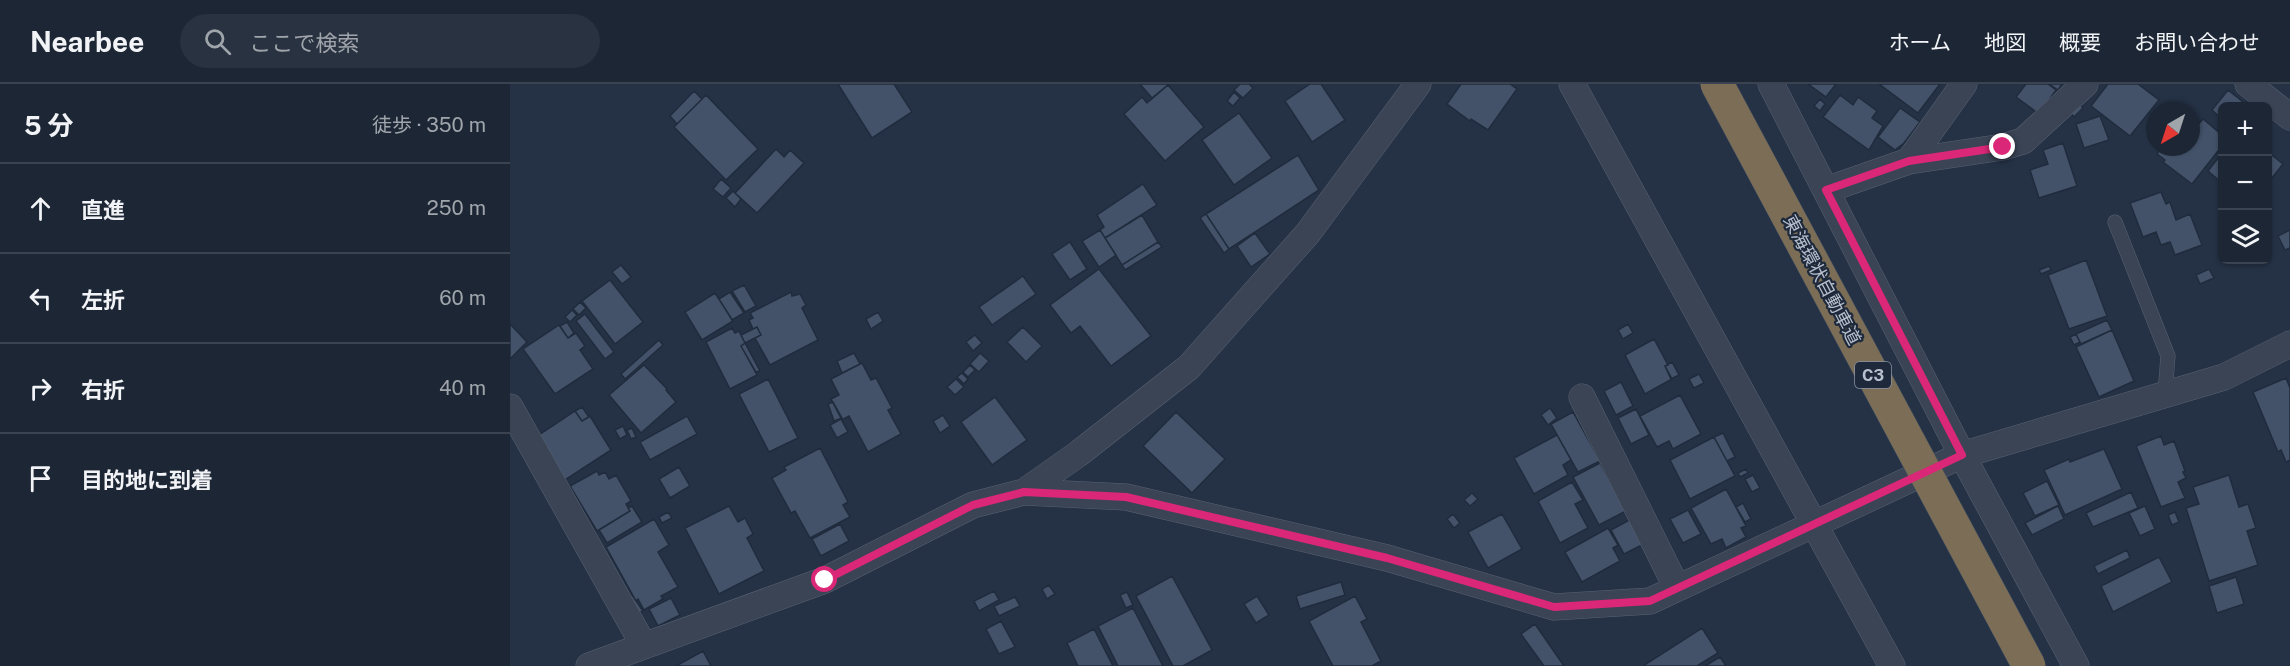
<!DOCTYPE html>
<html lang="ja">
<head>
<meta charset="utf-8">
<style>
	:root { --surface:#1c2634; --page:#293240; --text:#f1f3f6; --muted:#a0a5ac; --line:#3a434f }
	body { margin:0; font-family:"Public Sans","Noto Sans JP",sans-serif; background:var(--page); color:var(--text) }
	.controls { position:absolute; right:18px; top:18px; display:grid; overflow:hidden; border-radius:9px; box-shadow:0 2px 4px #0004 }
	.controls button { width:54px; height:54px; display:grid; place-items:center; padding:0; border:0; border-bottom:2px solid var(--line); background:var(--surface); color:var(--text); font:30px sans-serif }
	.compass { position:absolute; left:1636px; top:18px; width:54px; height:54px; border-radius:50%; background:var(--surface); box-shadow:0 2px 4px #0004; rotate:219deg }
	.stop { position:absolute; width:18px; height:18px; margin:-14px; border:4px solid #db2777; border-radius:50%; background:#fff }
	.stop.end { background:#db2777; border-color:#fff; box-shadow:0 2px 6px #0008 }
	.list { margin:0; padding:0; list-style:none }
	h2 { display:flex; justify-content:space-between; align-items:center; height:78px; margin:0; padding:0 24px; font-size:26px }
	h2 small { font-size:20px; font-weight:400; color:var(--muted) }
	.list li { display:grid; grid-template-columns:39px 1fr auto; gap:18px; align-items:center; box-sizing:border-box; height:90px; padding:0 24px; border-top:2px solid var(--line) }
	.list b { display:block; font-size:22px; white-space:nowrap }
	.list em { font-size:20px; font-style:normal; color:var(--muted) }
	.icon { flex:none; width:33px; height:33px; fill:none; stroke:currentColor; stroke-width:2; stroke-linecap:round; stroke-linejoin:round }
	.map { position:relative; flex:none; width:1780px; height:582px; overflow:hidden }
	header { display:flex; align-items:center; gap:36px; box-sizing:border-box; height:84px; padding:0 30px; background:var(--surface); border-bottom:2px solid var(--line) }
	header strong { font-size:28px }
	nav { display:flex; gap:33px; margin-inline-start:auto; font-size:21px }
	.search { width:420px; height:54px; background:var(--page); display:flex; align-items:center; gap:15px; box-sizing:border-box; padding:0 21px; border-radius:33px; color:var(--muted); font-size:22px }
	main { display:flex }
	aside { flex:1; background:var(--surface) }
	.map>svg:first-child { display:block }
</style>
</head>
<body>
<header>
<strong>Nearbee</strong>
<div class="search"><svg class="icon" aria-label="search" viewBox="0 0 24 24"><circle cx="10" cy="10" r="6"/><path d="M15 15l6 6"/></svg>ここで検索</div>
<nav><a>ホーム</a><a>地図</a><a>概要</a><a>お問い合わせ</a></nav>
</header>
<main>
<aside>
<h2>5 分<small>徒歩 · 350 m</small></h2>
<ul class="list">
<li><svg class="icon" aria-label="ahead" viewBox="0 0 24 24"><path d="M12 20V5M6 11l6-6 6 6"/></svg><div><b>直進</b></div><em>250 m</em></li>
<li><svg class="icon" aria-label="left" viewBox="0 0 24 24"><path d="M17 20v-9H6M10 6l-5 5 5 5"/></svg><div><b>左折</b></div><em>60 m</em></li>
<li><svg class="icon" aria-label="right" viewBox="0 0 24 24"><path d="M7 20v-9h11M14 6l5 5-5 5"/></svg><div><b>右折</b></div><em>40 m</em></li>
<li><svg class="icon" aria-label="arrive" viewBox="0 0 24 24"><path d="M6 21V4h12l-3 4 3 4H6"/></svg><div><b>目的地に到着</b></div></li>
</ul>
</aside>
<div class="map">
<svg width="1780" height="582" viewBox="0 0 1780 582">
	<rect width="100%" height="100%" fill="#253246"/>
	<path fill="#435269" stroke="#202b3d" stroke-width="1.5" d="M328 0H384L402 28 362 54Z
		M630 0H659L642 14Z
		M730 0H739L743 4 733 14 724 6Z
		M800 0H811L835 36 802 58 775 17Z
		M951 0H1000L1007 5 978 46 961 35 960 37 937 20Z
		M1298 0H1326L1316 13Z
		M1369 0H1430L1408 29Z
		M1516 0H1538L1546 6 1529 30 1506 13Z
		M1539 0H1552L1548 6Z
		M1598 0H1628L1649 16 1620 52 1581 22Z
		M658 1 694 43 655 77 614 30 632 13 637 19Z
		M1718 6 1738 22H1712V35L1702 26Z
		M184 7 192 15 167 40 160 32Z
		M724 8 730 14 723 22 717 17Z
		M196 11 248 65 216 96 164 43Z
		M1330 11 1343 21 1348 13 1367 27 1362 34 1373 42 1359 66 1313 33Z
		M1310 15 1315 20 1310 27 1304 22Z
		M1568 18 1573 24 1564 33 1559 27Z
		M1390 24 1410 38 1394 59 1385 66 1368 53Z
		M729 29 762 74 724 101 692 56Z
		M1590 32 1599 56 1574 64 1566 40Z
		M1693 35 1712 51V62L1682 100 1653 78 1655 76 1647 70 1652 63H1681V38L1686 43Z
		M1553 59 1567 102 1529 114 1520 86 1538 80 1533 66Z
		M266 65 274 73 280 66 294 79 247 129 225 109Z
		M1758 68 1773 80 1758 99Z
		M1712 69V99L1698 87Z
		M788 71 809 106 719 165 696 130Z
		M211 95 221 104 213 113 203 105Z
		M633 100 647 121 595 154 590 146 594 143 587 131Z
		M223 107 231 115 225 123 216 114Z
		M1651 108 1656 120 1660 118 1666 136 1680 130 1692 161 1665 171 1660 158 1651 161 1646 148 1633 153 1620 119Z
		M696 130 719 165 714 169 690 134Z
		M632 131 648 158 612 181 595 154Z
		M590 146 606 171 589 183 572 157Z
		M1780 146V164L1775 166 1768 152Z
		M745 149 760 170 741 183 727 162Z
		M560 158 577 185 560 196 542 170Z
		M648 158 652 163 615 186 612 181Z
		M1576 176 1597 232 1559 245 1538 191Z
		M111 181 121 193 112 200 102 188Z
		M1539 182 1541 186 1531 190 1529 186Z
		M589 185 641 252 601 282 570 242 561 249 540 221Z
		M1699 185 1704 194 1690 200 1686 191Z
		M513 192 526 210 482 241 469 223Z
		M100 196 133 238 105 260 72 217Z
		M234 201 246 222 235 228 222 207Z
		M220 208 234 229 222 236 209 215Z
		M281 208 282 212 290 210 296 221 292 224 308 256 260 281 245 254 251 251 247 243 243 245 239 236 243 234 240 229Z
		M205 209 223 237 192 256 175 228Z
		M70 218 76 224 69 231 63 225Z
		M62 226 67 231 60 238 55 233Z
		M368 228 373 237 361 245 356 235Z
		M75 230 104 268 95 275 66 237Z
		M1597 236 1602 246 1571 260 1566 250Z
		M57 238 64 249 58 254 50 242Z
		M0 240 17 258 0 275Z
		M1118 240 1123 249 1113 255 1108 246Z
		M49 241 58 254 66 249 75 262 70 266 83 285 45 310 13 265Z
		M247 243 251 251 235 259 231 251Z
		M513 243 532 262 516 278 497 258Z
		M222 244 225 249 229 247 235 259 231 262 247 291 220 305 196 258Z
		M1602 246 1624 297 1589 313 1566 263Z
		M1566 250 1570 258 1564 261 1560 253Z
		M465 251 472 259 463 267 456 258Z
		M1144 255 1158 281 1155 282 1162 295 1135 310 1115 271Z
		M149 256 153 261 115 295 111 290Z
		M235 259 250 287 246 288 231 262Z
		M344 269 350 280 332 289 327 277Z
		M470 269 479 277 469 288 460 280Z
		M1162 278 1169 291 1161 295 1155 282Z
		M352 279 361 296 366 294 382 324 378 326 391 350 358 368 339 332 332 336 321 315 329 311 321 295Z
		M134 281 157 305 156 306 166 318 131 349 99 311Z
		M460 281 465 286 458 293 453 288Z
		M452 289 458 295 454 300 447 293Z
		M1189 290 1194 299 1184 304 1179 295Z
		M1776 294 1780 304V376L1776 378 1771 366 1768 368 1743 308Z
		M258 295 288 354 259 368 229 310Z
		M446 295 454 303 445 311 437 303Z
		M1111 298 1123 322 1106 331 1094 307Z
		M1170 311 1191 350 1163 365 1159 357 1147 363 1130 332Z
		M485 313 517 356 482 381 451 338Z
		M323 318 332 334 324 337 318 320Z
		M72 323 79 333 72 337 65 327Z
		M1040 324 1047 334 1038 341 1031 331Z
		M1126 325 1139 351 1121 360 1108 334Z
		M65 327 72 337 80 332 101 366 55 396 29 351Z
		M666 328 715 375 682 409 633 362Z
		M1063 328 1090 377 1068 388 1041 340Z
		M433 331 440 342 430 349 423 337Z
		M177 332 187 350 140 376 130 358Z
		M331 335 338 348 327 354 320 341Z
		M113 342 117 351 110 355 105 346Z
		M122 344 126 353 121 355 117 346Z
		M1213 349 1225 373 1217 377 1204 353Z
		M1047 351 1061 376 1053 381 1058 391 1024 410 1004 374Z
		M1651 352 1654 361 1664 357 1675 387 1673 388 1676 394 1668 398 1675 414 1651 423 1626 362Z
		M1204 353 1225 392 1180 415 1160 376Z
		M310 364 338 418 333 421 340 433 300 454 285 427 281 429 262 394 276 386 274 383Z
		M1594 365 1612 405 1555 431 1534 386 1559 375 1560 378Z
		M1090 379 1116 427 1089 441 1063 393Z
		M169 383 180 402 160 414 149 395Z
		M1236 385 1238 389 1230 393 1228 389Z
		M87 387 89 391 95 388 99 395 106 391 121 417 116 420 120 427 87 447 60 402Z
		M1243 391 1250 404 1242 408 1235 395Z
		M1719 391 1729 423 1738 420 1746 444 1737 447 1748 481 1699 497 1676 424 1689 420 1683 403Z
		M1537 397 1549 421 1525 432 1513 409Z
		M1062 398 1073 416 1065 420 1078 444 1050 459 1028 417Z
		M1216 405 1236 442 1231 444 1236 453 1216 464 1212 455 1201 460 1181 424Z
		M1621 408 1628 424 1583 443 1576 429Z
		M962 409 968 415 960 422 954 416Z
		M1233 419 1241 435 1235 438 1226 423Z
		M122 422 132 438 97 459 89 446 120 427 118 424Z
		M219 422 228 438 235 434 243 450 237 454 254 487 209 510 175 444Z
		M1548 422 1554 435 1522 451 1515 439Z
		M1635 422 1645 445 1630 452 1619 429Z
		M1178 426 1191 450 1173 459 1160 435Z
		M158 428 162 434 152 439 149 433Z
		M1665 428 1669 438 1662 441 1658 431Z
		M943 430 950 439 944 444 937 435Z
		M992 430 1012 465 978 484 958 448Z
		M144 435 159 461 148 468 168 503 151 512 153 515 134 526 128 515 126 517 96 463Z
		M1121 435 1134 460 1114 470 1101 446Z
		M330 440 339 457 311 472 302 455Z
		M1098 444 1108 461 1103 464 1110 477 1072 498 1055 468Z
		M1617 466 1620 474 1588 490 1584 482Z
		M1649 473 1662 498 1603 528 1591 502Z
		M662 492 702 566 673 582H663L626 512Z
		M1726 493 1734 520 1707 529 1699 502Z
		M831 498 835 511 790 525 786 512Z
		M539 501 545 510 537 515 532 505Z
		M484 507 489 516 469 527 464 517Z
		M617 508 623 521 616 524 610 511Z
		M122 511 133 527 127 530 119 513Z
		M747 512 759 531 746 539 734 520Z
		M845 512 857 535 851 538 871 577 862 582H823L799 537Z
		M505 513 510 522 489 532 484 522Z
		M161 514 170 531 148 542 139 525Z
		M623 524 653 582H608L588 542Z
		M491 537 505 563 489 570 476 545Z
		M1025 540 1054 582H1034L1011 550Z
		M1192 544 1208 569 1187 582H1133Z
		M584 545 603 582H568L557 559Z
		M193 567 201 582H166Z
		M1210 573 1216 582H1195Z"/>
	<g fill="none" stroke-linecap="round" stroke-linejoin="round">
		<defs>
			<path id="lane" d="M1605 138 1658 272 1655 310"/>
			<path id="street" d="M1062 0 1382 582
				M1261 0 1452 371 1566 582
				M1738 0 1780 33
				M1399 77 1493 63 1513 57 1575 0
				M1316 106 1399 77 1454 0
				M1072 313 1167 504
				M0 323 134 562
				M514 408 568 370 679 283 798 149 908 0
				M79 582 315 496 463 421 514 408 616 413 877 474 1044 523 1140 517 1452 371 1714 293 1780 260"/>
		</defs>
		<use href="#lane" stroke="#586272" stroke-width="15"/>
		<use href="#street" stroke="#586272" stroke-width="27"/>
		<use href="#lane" stroke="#3a4455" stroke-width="14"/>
		<use href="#street" stroke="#3a4455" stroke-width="26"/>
		<defs>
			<path id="highway-bridge" d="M1207 0 1519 582"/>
		</defs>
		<use href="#highway-bridge" stroke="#444f60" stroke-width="34" stroke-linecap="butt"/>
		<use href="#highway-bridge" stroke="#7c6e56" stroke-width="33"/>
	</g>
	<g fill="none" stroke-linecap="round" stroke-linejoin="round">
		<path stroke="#db2777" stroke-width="8" d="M315 496 463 421 514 408 616 413 877 474 1044 523 1140 517 1452 371 1316 106 1399 77 1493 63"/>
	</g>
	<g text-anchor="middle" stroke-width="4.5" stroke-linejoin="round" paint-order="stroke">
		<rect fill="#1e293b" stroke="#8a93a2" stroke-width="1.5" x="1345" y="278" width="36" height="26" rx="4.5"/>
		<g font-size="16" font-weight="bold" fill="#b8c0ce">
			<text x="1363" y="297">C3</text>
		</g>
		<g font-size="18" fill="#b8c0ce" stroke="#1e293b">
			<text transform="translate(1312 196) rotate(62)" y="6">東海環状自動車道</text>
		</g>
	</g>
</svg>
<div class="controls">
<button>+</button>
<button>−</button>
<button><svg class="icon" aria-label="layers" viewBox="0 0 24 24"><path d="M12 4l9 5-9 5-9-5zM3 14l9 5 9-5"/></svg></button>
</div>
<svg class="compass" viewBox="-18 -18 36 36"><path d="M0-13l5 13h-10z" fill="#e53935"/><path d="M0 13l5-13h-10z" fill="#a0a5ac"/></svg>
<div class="stop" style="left:315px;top:496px"></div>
<div class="stop end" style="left:1493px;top:63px"></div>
</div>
</main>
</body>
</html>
